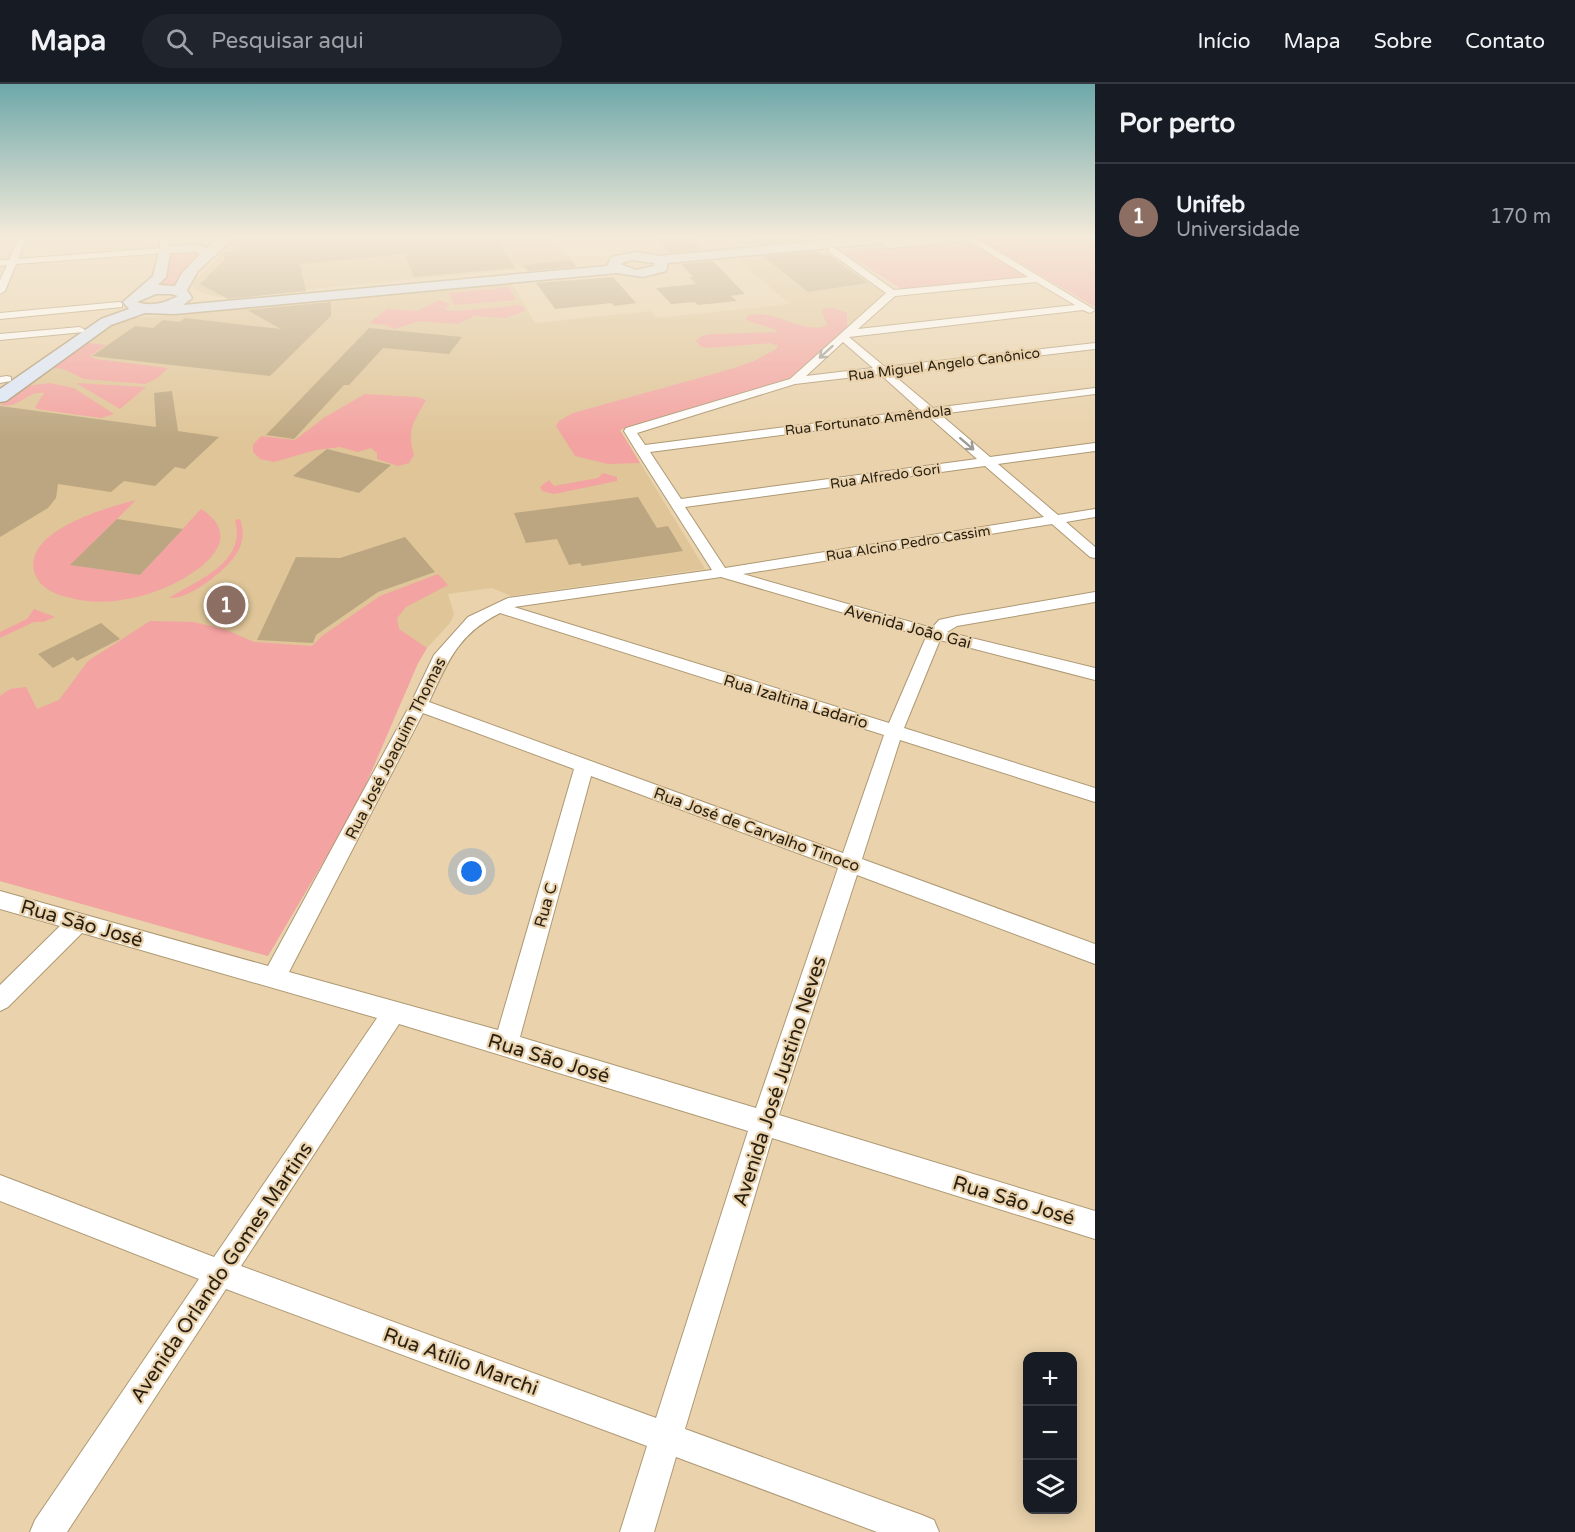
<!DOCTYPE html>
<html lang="pt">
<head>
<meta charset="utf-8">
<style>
	:root { --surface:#171b24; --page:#20242c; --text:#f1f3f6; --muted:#9ea1a6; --line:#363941; --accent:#8c9099 }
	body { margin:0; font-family:"Varela Round",sans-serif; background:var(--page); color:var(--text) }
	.controls { position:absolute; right:18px; bottom:18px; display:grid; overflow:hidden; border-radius:12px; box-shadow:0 3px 15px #0003 }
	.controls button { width:54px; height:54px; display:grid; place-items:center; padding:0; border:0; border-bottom:2px solid var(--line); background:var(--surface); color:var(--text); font:30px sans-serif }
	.you { position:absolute; left:472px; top:788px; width:21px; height:21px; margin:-15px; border:4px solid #fff; border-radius:50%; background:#1a73e8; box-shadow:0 0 0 9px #1a73e833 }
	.badge { display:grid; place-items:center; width:39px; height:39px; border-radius:50%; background:var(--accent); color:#fff; font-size:20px; font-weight:700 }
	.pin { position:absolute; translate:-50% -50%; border:3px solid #fff; box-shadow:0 2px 6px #0006 }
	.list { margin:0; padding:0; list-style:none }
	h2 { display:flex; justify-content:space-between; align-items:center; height:78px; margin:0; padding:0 24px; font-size:26px }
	h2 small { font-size:20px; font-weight:400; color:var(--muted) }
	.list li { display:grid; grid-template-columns:39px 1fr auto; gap:18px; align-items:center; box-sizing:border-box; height:108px; padding:0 24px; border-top:2px solid var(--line) }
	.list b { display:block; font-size:22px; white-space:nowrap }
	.list p { margin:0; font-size:20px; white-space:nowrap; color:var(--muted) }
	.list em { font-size:20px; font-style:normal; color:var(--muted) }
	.icon { flex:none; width:33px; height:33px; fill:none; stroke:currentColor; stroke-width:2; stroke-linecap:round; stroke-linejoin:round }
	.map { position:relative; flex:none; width:1095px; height:1448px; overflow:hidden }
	header { display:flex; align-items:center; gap:36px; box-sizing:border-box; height:84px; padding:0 30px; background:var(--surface); border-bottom:2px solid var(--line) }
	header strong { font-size:28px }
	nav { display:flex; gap:33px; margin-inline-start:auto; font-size:21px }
	.search { width:420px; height:54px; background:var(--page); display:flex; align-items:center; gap:15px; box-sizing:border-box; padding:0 21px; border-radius:33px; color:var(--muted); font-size:22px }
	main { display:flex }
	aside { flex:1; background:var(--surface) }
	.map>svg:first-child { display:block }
</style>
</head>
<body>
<header>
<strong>Mapa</strong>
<div class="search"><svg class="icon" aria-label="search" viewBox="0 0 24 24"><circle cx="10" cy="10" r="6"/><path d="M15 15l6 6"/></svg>Pesquisar aqui</div>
<nav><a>Início</a><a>Mapa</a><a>Sobre</a><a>Contato</a></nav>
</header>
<main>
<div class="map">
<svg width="1095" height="1448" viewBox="0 0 1095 1448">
	<rect width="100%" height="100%" fill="#e9d2ac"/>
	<path fill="#dfc598" d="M237 153H554L551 159 562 164 575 180 235 212 219 213 197 207 192 201 195 196 214 178 224 164Z
		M830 169 887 208 788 296 620 346 705 485 511 512 492 504 448 510 454 530 450 539 427 564 418 579 403 614 268 872 0 797V319L114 239 124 235 511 198 535 239 651 227 657 234 790 220 739 177Z"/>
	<path fill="#f3a3a1" d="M989 153H1095V223L978 155Z
		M964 155 1028 194 903 206 842 167Z
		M183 166 203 168 178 197 174 204 148 206 169 171Z
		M509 203 516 216 454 221 449 209Z
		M439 216 450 220 445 225 448 227C472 226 494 224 518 221L523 222 525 227 506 234 475 232 457 240 419 237 395 245 385 241 369 239 387 225 417 227Z
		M833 224 847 229V245L788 296 620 346 640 379 608 380 575 372 556 342 559 337 573 329 731 285 754 277 776 265 778 262 771 259 708 264 700 262 696 257 702 252 712 250 778 248 773 245 746 236 747 232C773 223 804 252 827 241L821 225Z
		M88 259 106 261 90 272 96 275 168 284 156 295 145 300 84 295 63 285 52 284Z
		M50 299 74 304 114 330 101 334 37 325 35 323 44 309C27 306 20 325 0 321L25 302Z
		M76 299 146 303 120 325Z
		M365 310 417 313 426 316C414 338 406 346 414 371L409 379 398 382 377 375V369L371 364 358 368 340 363 316 366 274 378 260 375 253 368V361L261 352 295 356 325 333Z
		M603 389 617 393V397L554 410 542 407 540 403 549 396 554 402 598 394Z
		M136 416 71 481 140 491 201 425C256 460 180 501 148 510 122 518 92 521 67 513 53 510 40 503 35 490 20 447 109 423 136 416Z
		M240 435C243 444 244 454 240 463 232 483 190 516 169 514 196 496 247 480 235 436Z
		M438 490 448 501 406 523 397 534 399 545 427 564 418 579 358 719 268 872 0 797V612L10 605 26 603 37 625 59 616 88 577 150 537 193 538 224 545 254 558 312 562 322 552 380 512Z
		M34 525 55 533 43 538H34L0 554V548L27 535Z"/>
	<path fill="#bca681" d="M241 153H496L515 184 414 193 405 170 300 180 306 207 228 215 200 200 224 176 225 168 239 167Z
		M655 153H689L701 166 670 169Z
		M778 153H799L803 156 748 161 742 157Z
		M817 167 822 171H828L868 199 808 208 763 172Z
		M571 176 576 183 528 187 523 181Z
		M713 177 745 210 731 212 737 217 698 221 695 218 671 220 656 204 696 200 689 193H693L681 180Z
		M613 193 636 219 614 222 612 219 555 225 536 199Z
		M331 218V232L270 292 92 272 135 242 153 244 163 236 179 238 185 234 281 245 247 226Z
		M369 244 462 253 449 270 383 264 349 301H344L294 355 266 351Z
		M172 307 178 347 219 353 185 385 175 383 155 402 124 397 111 408 58 400 56 414 48 424 0 453V322L156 343 154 309Z
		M327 365 391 381 359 409 293 392Z
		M638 413 657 444 668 442 683 467 582 482 580 479 569 481 557 455 526 459 514 429Z
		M117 435 183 445 140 491 70 481Z
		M405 453 435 488 378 508 316 551 313 559 257 556 296 473 340 474Z
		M101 539 120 555 77 577 73 573 53 584 38 570Z"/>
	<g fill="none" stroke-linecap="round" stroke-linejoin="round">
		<defs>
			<path id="street" d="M19 153H27L18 175 160 164V153H168V166L164 169 16 180 5 207 0 210V196L7 181 0 182V176H9Z
				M963 153H974L1095 226 1090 229 1083 226 849 253 885 283 1095 259V265L891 289 933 324 1095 304V310L940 330 990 373 1095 359V367L998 380 1058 431 1095 425V433L1066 438 1095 463V474L1090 473 1052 440 743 490 932 544 939 536 957 532 1095 508V518L957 542 947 548 1095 584V596L940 556 904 644 1095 704V718L900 656 862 775 1095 860V880L857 791 779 1031 1095 1127V1155L772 1054 685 1345 922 1431 934 1436 939 1448H877L676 1373 654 1448H620L647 1362 226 1205 67 1448H30L35 1436 199 1195 0 1117V1091L214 1173 377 934 82 849 8 923 0 927V901L60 842 0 825V807L268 882 410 621 434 571 468 533 508 514 712 486 635 365 624 347 626 344 790 295 886 209 829 168V164H835L894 206 1028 193ZM1036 198 1075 221 858 245 895 212ZM843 258 873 284 806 292ZM880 290 920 326 645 361 637 349 795 300ZM928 332 977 375 681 415 650 368ZM985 382 1044 433 725 484 685 423ZM721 493 926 553 889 639 514 523ZM500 529 884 651 843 769 429 618C448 577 458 550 500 529ZM423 629 574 685 498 946 289 888ZM591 692 838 784 756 1024 520 953ZM399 940 748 1047 656 1334 241 1182Z
				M119 218 122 219V223L0 235V229Z
				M80 243 85 246 84 248 0 256V250Z
				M7 292 11 293V297L0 299V293Z"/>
			<path id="secondary" d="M220 153H235L198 187 187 206 192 214 183 221 607 182 611 173 637 168 659 172 862 153H970L964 157 889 164 885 163 883 159 668 179 666 187 643 193 617 189 175 230 145 229 111 241 6 317 0 318V305L101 235 129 225 123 218 153 192 160 163 195 160 207 164ZM194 168 200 170 182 189 175 202 158 201 166 193 170 169ZM631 176 654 179V182L636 186 620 180ZM156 210H171L178 212C165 219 151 223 137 218Z"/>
		</defs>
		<use href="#street" stroke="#ae9974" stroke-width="2"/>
		<use href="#secondary" stroke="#ae9974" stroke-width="3"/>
		<use href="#street" fill="#fff" fill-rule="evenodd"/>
		<use href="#secondary" fill="#dce8fd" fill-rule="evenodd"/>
	</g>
	<defs><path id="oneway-shaft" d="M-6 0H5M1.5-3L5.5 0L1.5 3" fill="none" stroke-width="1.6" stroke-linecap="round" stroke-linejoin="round" transform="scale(1.5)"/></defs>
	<g stroke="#9e9a94">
		<use href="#oneway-shaft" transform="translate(826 268) rotate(138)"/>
		<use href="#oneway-shaft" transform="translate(967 360) rotate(41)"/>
	</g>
	<linearGradient id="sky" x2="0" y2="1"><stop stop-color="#6ea8aa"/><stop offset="0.43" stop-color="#f5ebda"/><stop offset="1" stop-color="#f5ebda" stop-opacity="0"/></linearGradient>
	<rect width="1095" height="356" fill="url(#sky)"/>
	<g text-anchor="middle" stroke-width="4.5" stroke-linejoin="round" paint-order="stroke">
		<g font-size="14" fill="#281f11" stroke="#e9d2ac">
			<text transform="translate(944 280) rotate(-7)" y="5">Rua Miguel Angelo Canônico</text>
			<text transform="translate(868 336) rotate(-7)" y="5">Rua Fortunato Amêndola</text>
			<text transform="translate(885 392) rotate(-8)" y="5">Rua Alfredo Gori</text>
			<text transform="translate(908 459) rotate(-9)" y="5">Rua Alcino Pedro Cassim</text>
		</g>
		<g font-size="16" fill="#281f11" stroke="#e9d2ac">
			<text transform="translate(908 542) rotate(15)" y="6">Avenida João Gai</text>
			<text transform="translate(796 617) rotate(17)" y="6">Rua Izaltina Ladario</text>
			<text transform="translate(395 664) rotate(-63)" y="6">Rua José Joaquim Thomas</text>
			<text transform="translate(757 745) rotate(20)" y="6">Rua José de Carvalho Tinoco</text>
			<text transform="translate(545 821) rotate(-74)" y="6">Rua C</text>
		</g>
		<g font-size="20" fill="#281f11" stroke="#e9d2ac">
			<text transform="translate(82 839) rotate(16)" y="7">Rua São José</text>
			<text transform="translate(549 974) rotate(17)" y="7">Rua São José</text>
			<text transform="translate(779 997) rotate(-72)" y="7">Avenida José Justino Neves</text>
			<text transform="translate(1014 1116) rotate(17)" y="7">Rua São José</text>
			<text transform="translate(221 1188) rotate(-56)" y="7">Avenida Orlando Gomes Martins</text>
			<text transform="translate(461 1277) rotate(20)" y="7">Rua Atílio Marchi</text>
		</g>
	</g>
</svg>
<div class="controls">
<button>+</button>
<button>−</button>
<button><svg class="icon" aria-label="layers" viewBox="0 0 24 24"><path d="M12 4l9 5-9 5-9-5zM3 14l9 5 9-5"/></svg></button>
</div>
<div class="you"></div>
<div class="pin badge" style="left:226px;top:521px;background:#8d6e63">1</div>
</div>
<aside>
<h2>Por perto<small></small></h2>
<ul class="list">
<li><span class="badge" style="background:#8d6e63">1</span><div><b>Unifeb</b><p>Universidade</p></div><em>170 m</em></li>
</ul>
</aside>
</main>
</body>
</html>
